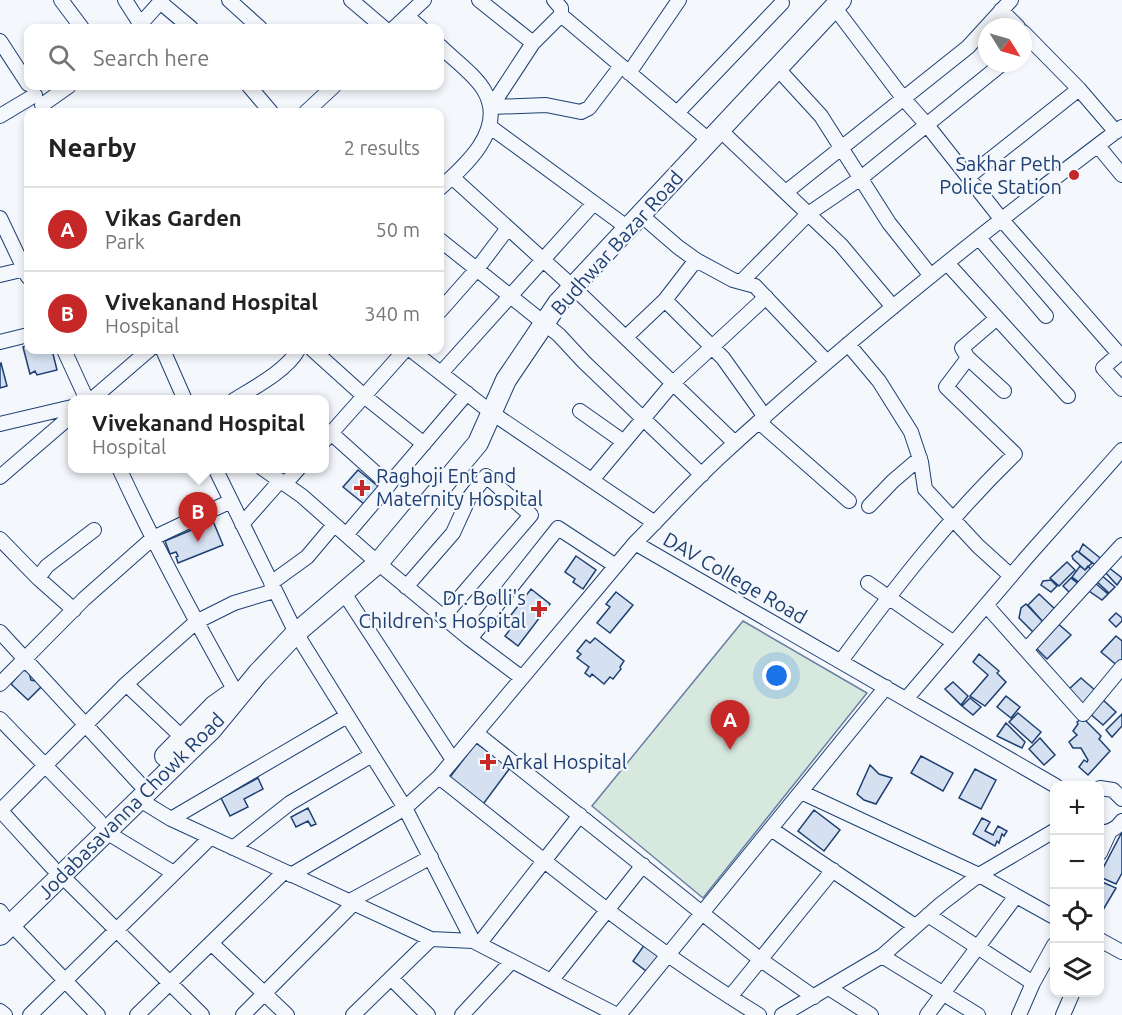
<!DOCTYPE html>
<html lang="en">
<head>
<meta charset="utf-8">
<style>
	:root { --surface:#fff; --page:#f6f6f6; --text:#222; --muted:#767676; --line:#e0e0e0; --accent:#c62828 }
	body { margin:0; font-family:Ubuntu,sans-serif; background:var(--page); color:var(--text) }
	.controls { position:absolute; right:18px; bottom:18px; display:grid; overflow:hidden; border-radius:12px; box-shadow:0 3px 9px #0003 }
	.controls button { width:54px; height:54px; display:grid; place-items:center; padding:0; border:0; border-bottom:2px solid var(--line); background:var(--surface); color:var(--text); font:30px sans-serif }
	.compass { position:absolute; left:978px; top:18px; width:54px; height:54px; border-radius:50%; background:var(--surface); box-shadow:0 3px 9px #0003; rotate:127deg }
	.you { position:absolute; left:777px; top:676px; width:21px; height:21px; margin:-15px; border:4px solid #fff; border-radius:50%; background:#1a73e8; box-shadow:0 0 0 9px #1a73e833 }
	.badge { display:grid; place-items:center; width:39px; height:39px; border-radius:50%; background:var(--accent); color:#fff; font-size:20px; font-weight:700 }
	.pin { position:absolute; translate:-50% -50px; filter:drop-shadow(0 2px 3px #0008) }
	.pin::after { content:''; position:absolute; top:32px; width:21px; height:18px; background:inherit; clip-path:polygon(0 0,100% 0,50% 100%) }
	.popup { position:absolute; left:68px; top:395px; width:261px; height:78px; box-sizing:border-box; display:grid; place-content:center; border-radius:12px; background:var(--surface); filter:drop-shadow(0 2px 4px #0005); font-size:20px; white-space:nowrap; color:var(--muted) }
	.popup b { font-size:22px; color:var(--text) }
	.popup::after { content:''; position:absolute; left:50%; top:100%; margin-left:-12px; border:12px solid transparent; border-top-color:var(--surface) }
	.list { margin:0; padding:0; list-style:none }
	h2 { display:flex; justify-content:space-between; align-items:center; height:78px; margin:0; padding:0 24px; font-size:26px }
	h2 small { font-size:20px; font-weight:400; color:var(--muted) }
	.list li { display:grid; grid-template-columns:39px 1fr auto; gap:18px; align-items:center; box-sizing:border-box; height:84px; padding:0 24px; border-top:2px solid var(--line) }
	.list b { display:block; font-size:22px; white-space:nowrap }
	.list p { margin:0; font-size:20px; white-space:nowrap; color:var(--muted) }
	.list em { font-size:20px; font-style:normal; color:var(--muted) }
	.icon { flex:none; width:33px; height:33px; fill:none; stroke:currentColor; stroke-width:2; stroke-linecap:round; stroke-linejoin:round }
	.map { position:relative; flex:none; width:1122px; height:1015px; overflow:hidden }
	.search { position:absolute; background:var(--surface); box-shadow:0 3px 9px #0003; left:24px; top:24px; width:420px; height:66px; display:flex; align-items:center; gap:15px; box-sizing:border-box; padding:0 21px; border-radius:12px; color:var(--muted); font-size:22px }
	.panel { position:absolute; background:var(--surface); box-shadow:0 3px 9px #0003; left:24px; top:108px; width:420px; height:246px; border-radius:12px }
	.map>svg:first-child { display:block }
</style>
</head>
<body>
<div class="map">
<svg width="1122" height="1015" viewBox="0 0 1122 1015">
	<rect width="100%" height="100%" fill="#f4f7fb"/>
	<path fill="#d7e8df" stroke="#687fa3" stroke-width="1.5" d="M743 621 867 693 703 898 592 806Z"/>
	<path fill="#d5e0f0" stroke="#1d3f73" stroke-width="1.5" d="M28 345V350H52L57 370 37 375 35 371 30 374 23 347Z
		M1 363 7 386 0 388V364Z
		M358 470 379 487 364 504 343 487Z
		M213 521 223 545 178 563 176 557 178 556 176 552 170 554 165 541Z
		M1083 544 1105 562 1099 568 1079 552Z
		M1077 551 1092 563 1085 570 1073 559 1072 556Z
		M576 556 596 570 583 589 573 582 575 579 565 572Z
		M1067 562 1075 570 1059 586 1050 578Z
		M1080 566 1085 570 1088 566 1092 571 1084 586 1072 577Z
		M1108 567 1122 578 1117 585 1104 571Z
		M1100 574 1115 587 1109 593 1095 580Z
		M1071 578 1081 586 1073 596 1063 586Z
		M1051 580 1057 586 1051 592 1041 585 1043 581Z
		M1094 582 1108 594 1102 600 1086 589Z
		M531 589 550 604 518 646 505 636 518 619 511 615Z
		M616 592 633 605 610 633 597 623 610 607 606 604Z
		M1039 594 1057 611 1044 623 1028 605Z
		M1026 604 1044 623 1037 632H1033L1019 618 1021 608Z
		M1116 613 1122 618V621L1116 627 1109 620Z
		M1056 622 1071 635 1047 659 1034 646Z
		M1116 636 1122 641V664L1119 667 1101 652Z
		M595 638 624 661 620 667 621 669 613 679 610 677 604 684 592 674 590 677 585 673 589 667 577 658 581 654 577 651 586 640 590 643Z
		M979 654 999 671 997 673 1006 682 985 706 970 696 988 675 973 662Z
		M23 670 29 672 31 680 40 682 42 686 28 700 11 684Z
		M1081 678 1096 691 1083 705 1068 690Z
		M953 682 968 696 961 705 945 689Z
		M1006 696 1020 707 1011 718 997 707Z
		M970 698 981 707 973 715 962 706Z
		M1101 698 1116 712 1103 725 1088 712Z
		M1018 713 1041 732 1032 743 1009 722Z
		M1122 714V726L1112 737 1106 730Z
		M1083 718 1101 736 1099 739 1110 751 1088 775 1079 767 1084 760 1087 762 1088 760 1081 748H1073L1069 742 1077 735 1073 731 1078 724 1077 722Z
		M1006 723 1025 742 1022 748 997 736Z
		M1040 738 1055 755 1044 765 1029 749Z
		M476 743 510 768 481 807 447 781Z
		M921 756 953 773 943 791 911 773Z
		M870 765 879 774 892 778 876 804 864 800 857 794Z
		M975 769 996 780 981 809 959 798Z
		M258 778 263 789 244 799 248 807 230 816 221 798Z
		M308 808 316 824 311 826 308 821 296 827 291 817Z
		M814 810 840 830 824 851 798 831Z
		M982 818 990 822 985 831 993 835 998 826 1007 831 1004 836 1002 834 999 843 997 841 995 846 973 834Z
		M1122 832V873L1116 884 1100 877V874Z
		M1100 881 1116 888 1100 915Z
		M645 944 663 957 650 974 633 961Z"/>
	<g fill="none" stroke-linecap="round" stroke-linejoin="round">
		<defs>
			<path id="minor" d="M61 0 82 28
				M125 0 141 25
				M229 0 260 28
				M351 0 384 28
				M479 0 533 43 561 15
				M554 0 561 8V15L710 141
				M160 2 191 28
				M835 8 903 98 927 125 1002 220 1119 354 1103 368 1122 389
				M1001 10 1018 27
				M407 16 421 28
				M137 28 162 0
				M394 28 424 0
				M0 41 28 84
				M533 43 491 107 546 105 581 112 589 108 621 66
				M440 46C453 59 477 76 485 92 506 130 465 166 440 188
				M778 69 821 116 889 223 931 276
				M629 73 679 0
				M249 86 271 112
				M1079 89 1116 132
				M42 105 69 86
				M306 112 334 86
				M677 113 782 3
				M0 116 35 95
				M489 126 628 228
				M720 130 841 245 893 307
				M1098 146 1122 175
				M452 177 573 287 735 443
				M968 177 1079 89 1023 32
				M786 192 968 47 1011 0
				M641 215 678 247 696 260 733 280 755 286 827 362
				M0 218 28 277
				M979 238 1046 316
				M440 240 559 335 584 362 702 475
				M947 263 997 318
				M0 275 25 269
				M741 282 808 214 861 178 1003 63
				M665 300 723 358 765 417
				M440 311 477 269 508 228
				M626 337 665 300 696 260
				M0 342 28 335
				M848 344 879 381 911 432 921 462 925 489 978 546 1011 576
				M64 350 87 400
				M163 350 185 400
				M313 350 364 396 424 444
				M411 350 492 413 655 523
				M968 358 962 348 997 318 1068 396
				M441 373 594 203
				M91 400 149 350
				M234 400C255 387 286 371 298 350
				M580 411 624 442
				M759 422 849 501
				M0 424 72 407
				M331 433 389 485
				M324 441 405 350
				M119 468C154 544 194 618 235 691
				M215 468 296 633 405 808 473 941
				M262 468 302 496 378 563 470 639 522 678
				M0 477 72 415
				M592 480 673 383 766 297
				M285 484 299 468
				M869 506 893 481 920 458
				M242 524 280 481
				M346 535 467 393
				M0 539 38 578 74 610
				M635 543C665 513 693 481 724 453 851 337 985 230 1122 127
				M38 578 47 566 94 530
				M271 583 307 557 334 525
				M868 583 954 643
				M406 587 453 533 469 498 486 476 531 515 443 617
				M344 593 453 760
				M986 605 1083 714 1122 667
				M0 632 139 783
				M470 639 558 528 616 566
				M1026 650 1122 545
				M841 661C896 586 948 519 1015 454L946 387 968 358 1004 391
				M0 684 84 599 153 538 231 501
				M126 684 183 738
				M907 698 1027 557 1122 450
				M0 719 99 821
				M476 733 761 960 814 997
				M439 777C543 859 645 946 759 1015
				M1100 788 1113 790 1122 799
				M801 792 979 875 1054 917
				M140 800 171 819 431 939 473 941 617 1015
				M0 810 52 867
				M0 811 126 684 196 622 234 603 274 591
				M171 819 347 716
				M771 829 915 926
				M106 832 174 873
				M1100 832C1109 833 1117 828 1122 821
				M233 848 290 803 372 755
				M1100 853 1110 831
				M61 875 202 1015
				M291 875 405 808 439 777 635 543 1056 786
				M348 902 431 857
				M0 911 3 915
				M928 915 1033 983
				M11 924 98 1015
				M1100 940 1122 952
				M211 943 287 1015
				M479 944 580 815
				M882 956 978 1015
				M391 978 428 1015
				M551 981 643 865
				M829 988 871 1015
				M730 997 833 870
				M0 1011 5 1015
				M30 1015 210 838
				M137 1015 284 872
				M243 1015 353 904
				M353 1015 431 939
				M462 1015 512 961
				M619 1015 886 687
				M782 1015 882 956 941 904 979 875 1054 831
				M927 1015 1016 896
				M1019 1015 1033 983 1054 945
				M1063 1015 1073 992"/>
			<path id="highway" d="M165 756 214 706 228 696
				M0 935 212 729 258 673 296 633 378 563 478 443 506 380 558 303 841 0"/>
		</defs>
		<use href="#minor" stroke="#1d3f73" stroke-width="16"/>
		<use href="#highway" stroke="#1d3f73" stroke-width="22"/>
		<use href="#minor" stroke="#f4f7fb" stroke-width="14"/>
		<use href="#highway" stroke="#f4f7fb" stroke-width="20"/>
	</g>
	<g fill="#c62828" stroke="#f4f7fb" stroke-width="2">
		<circle cx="1074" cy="175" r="6"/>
		<path d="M359 479h6v6h6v6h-6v6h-6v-6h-6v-6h6z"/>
		<path d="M536 600h6v6h6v6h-6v6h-6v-6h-6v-6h6z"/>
		<path d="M485 753h6v6h6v6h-6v6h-6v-6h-6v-6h6z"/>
	</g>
	<g text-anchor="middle" stroke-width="4.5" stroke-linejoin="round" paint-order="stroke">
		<g font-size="20" fill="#1d3f73" stroke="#f4f7fb" text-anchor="end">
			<text x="1062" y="171">Sakhar Peth<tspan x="1062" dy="23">Police Station</tspan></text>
			<text x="376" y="483" text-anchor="start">Raghoji Ent and<tspan x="376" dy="23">Maternity Hospital</tspan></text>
			<text x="526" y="605">Dr. Bolli's<tspan x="526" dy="23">Children's Hospital</tspan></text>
			<text x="502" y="769" text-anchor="start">Arkal Hospital</text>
		</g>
		<g font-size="20" fill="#1d3f73" stroke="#f4f7fb">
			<text transform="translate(617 243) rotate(-48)" y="7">Budhwar Bazar Road</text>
			<text transform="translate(735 578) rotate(30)" y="7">DAV College Road</text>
			<text transform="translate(131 806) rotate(-45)" y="7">Jodabasavanna Chowk Road</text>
		</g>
	</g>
</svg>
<div class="controls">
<button>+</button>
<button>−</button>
<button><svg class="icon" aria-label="locate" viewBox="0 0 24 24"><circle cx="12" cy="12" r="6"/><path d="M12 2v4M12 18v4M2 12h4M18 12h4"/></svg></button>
<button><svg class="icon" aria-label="layers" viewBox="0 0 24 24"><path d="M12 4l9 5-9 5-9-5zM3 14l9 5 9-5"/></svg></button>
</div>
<svg class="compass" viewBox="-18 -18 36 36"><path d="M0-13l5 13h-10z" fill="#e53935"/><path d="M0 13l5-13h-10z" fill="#767676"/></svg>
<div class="you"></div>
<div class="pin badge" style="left:730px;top:750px">A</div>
<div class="pin badge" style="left:198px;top:542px">B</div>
<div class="popup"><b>Vivekanand Hospital</b>Hospital</div>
<div class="search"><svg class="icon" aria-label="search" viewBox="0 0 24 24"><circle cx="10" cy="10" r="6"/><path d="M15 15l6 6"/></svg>Search here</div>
<section class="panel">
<h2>Nearby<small>2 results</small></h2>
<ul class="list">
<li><span class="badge">A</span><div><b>Vikas Garden</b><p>Park</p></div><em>50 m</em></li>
<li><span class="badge">B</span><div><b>Vivekanand Hospital</b><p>Hospital</p></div><em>340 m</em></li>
</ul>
</section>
</div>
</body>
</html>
